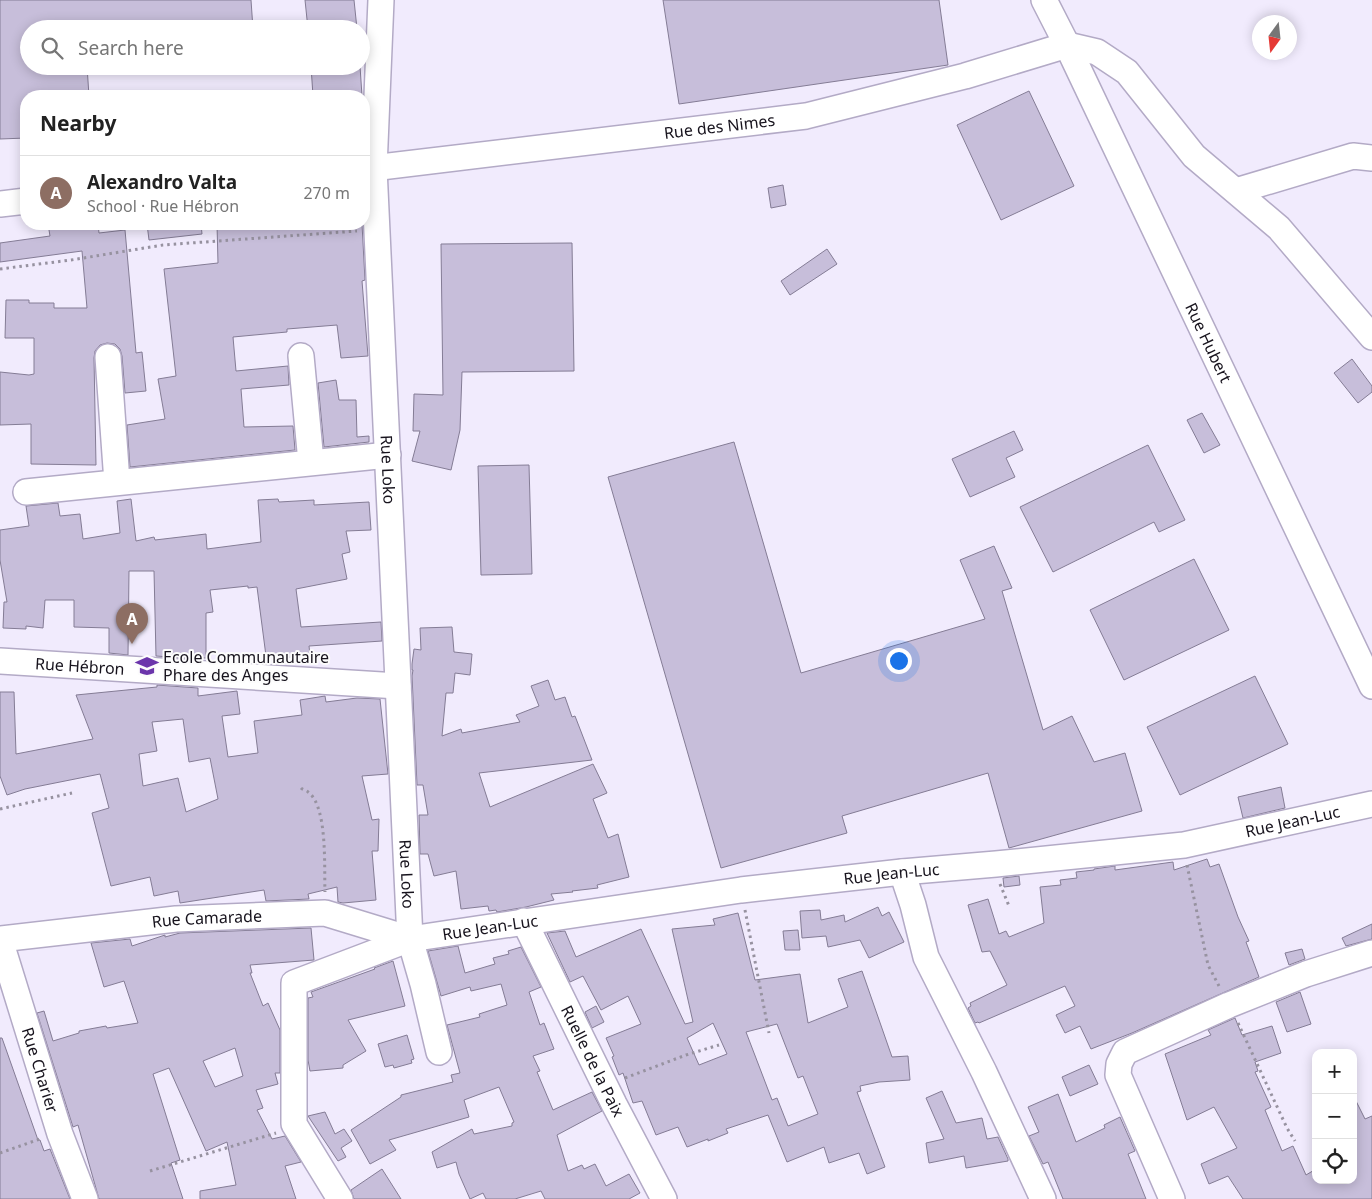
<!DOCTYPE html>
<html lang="en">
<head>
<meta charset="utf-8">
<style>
	:root { --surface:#fff; --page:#f6f6f6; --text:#222; --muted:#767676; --line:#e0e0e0; --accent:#0f766e }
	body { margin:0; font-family:"Noto Sans",sans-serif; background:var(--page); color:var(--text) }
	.controls { position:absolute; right:15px; bottom:15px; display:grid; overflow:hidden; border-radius:10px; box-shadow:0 2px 12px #0003 }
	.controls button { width:45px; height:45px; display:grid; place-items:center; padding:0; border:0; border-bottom:1px solid var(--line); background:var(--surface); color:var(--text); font:25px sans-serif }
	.compass { position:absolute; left:1252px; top:15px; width:45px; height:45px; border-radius:50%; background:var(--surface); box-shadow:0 2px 12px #0003; rotate:195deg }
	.you { position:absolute; left:898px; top:660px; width:18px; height:18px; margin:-12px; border:4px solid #fff; border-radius:50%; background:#1a73e8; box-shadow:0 0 0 8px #1a73e833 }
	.badge { display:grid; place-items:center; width:32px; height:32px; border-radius:50%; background:var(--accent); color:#fff; font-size:16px; font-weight:700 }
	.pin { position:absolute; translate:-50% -41px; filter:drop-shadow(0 1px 2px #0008) }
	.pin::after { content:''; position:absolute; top:26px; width:18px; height:15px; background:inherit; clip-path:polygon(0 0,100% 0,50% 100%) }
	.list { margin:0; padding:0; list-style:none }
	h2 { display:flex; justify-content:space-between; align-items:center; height:65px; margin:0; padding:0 20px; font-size:21px }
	h2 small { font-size:16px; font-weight:400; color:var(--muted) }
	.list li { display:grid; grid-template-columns:32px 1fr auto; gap:15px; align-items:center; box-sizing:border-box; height:75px; padding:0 20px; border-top:1px solid var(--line) }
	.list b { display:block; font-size:19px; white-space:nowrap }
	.list p { margin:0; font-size:16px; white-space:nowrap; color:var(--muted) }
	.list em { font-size:16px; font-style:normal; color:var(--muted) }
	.icon { flex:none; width:28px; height:28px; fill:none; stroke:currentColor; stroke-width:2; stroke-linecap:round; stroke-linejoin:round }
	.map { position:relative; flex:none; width:1372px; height:1199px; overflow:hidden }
	.search { position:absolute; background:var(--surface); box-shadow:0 2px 12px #0003; left:20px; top:20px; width:350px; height:55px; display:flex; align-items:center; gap:12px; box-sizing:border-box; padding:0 18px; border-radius:28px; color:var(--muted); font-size:19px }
	.panel { position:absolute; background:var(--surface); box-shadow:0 2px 12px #0003; left:20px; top:90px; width:350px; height:140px; border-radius:20px }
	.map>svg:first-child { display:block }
</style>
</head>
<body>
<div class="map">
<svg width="1372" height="1199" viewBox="0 0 1372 1199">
	<rect width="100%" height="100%" fill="#f1ebfd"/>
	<path fill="#c7beda" stroke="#847c95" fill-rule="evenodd" d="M0 0H251L253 29H29V66H87L89 96H26V138L0 139Z
		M305 0H354L357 29H308Z
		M663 0H939L948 65 679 104Z
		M311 66H360L362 96H313Z
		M1029 91 1074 186 1001 220 957 125Z
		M783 185 786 205 771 208 768 188Z
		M48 224H98L99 233 125 230 136 353 142 352 146 391 125 393 122 356 120 349 115 344 107 343 100 345 95 351 94 358 96 465 31 464V424L0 425V372L29 375 34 374V338H5L6 300H29V303H54V308H87L82 251 0 262V243L50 236Z
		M147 224H201L202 234 149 240Z
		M217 224H362L365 280 362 281 368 356 341 358 337 325 287 329V332L233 337 236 371 288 366 289 385 241 389 244 427 293 426 295 450 130 467 127 425 165 419 158 379 176 376 164 269 218 263Z
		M572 243 574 371 462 372 460 430 451 470 412 461 420 431H413L414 394 443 395 441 244Z
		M827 249 837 264 790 295 781 281Z
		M1352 359 1372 386V392L1358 403 1334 373Z
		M336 380 339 400H356L357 437 369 436V442L324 447 318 383Z
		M1202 413 1220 445 1204 453 1187 420Z
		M1014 431 1023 450 1006 458 1015 477 970 497 952 459Z
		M734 442 801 673 985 619 960 560 994 546 1012 588 1002 591 1043 730 1072 716 1094 762 1125 753 1142 811 1009 848 988 773 842 816 847 833 721 868 608 477Z
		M1148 445 1185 520 1159 532 1154 522 1053 572 1020 507Z
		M529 465 532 574 481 575 478 466Z
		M131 499 136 541 154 537 155 540 206 534 207 549 261 542 258 500 278 499 279 502 314 500V505L369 502 371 530 346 531 350 552 342 554 347 579 296 589 301 627 381 622 382 641 309 646 310 655 282 658V654L266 656 257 587 248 588V586L210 590 213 612 206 613V658H197V659L156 656 154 571H129L128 655 109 653V628L74 627V600H45L43 628 26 626V629L3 628 4 602H7L0 560V530L29 526 26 506 58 503 60 516 80 514 83 539 120 533 117 501Z
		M1194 559 1229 630 1124 680 1090 610Z
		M452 627 454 652 472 654 470 675 455 673 453 693H446L442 736 461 729 462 733 520 722 516 715 539 706 531 686 548 680 555 700 565 697 572 717 575 716 592 760 479 773 490 807 593 764 607 793 593 799 608 838 618 834 629 877 597 885 598 888 572 891 573 892 551 894 554 900 526 907 497 912 496 910 489 911 488 906 461 909 456 871 434 876 428 854H420L419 815H428L423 785H417L412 676 413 670H412V664L414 649 421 650 420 628Z
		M1255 676 1288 744 1180 795 1147 727Z
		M157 685 198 688V696L237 691 240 714 222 716 228 757 258 753 254 721 302 715 300 700 325 696 326 702 357 698 380 699 388 774 362 776 372 820 379 819 378 851H372L376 900 343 903 338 902 337 887 308 894 309 899 266 901 264 890 180 903 178 891 154 896 150 877 111 886 92 813 109 808 100 774 25 789 7 795 0 776V692H14L16 754 93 739 76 695 157 687ZM183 719 189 762 210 758 218 799 186 812 178 778 143 786 139 754 157 751 152 722Z
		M1281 787 1285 808 1243 818 1238 797Z
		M1207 859 1210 867 1219 864 1238 917 1249 941 1246 942 1259 977 1132 1033 1091 1049 1080 1026 1065 1033 1056 1015 1075 1006 1065 986 979 1023 978 1022 975 1023 968 1008 971 1006 970 1003 1007 985 990 951 982 952 968 905 988 899 999 934 1006 931 1009 937 1044 923 1040 887 1061 885 1060 880 1077 878 1076 872 1094 870V869L1115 866V870L1173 862 1174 870Z
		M1019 876 1020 885 1004 887 1003 878Z
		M878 907 882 916 889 912 904 942 869 958 860 940 828 947 826 936 802 938 800 911 820 910 821 920 844 915 845 922Z
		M738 913 755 980 800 974 808 1023 848 1007 838 979 862 971 892 1057 908 1056 910 1080 879 1082 860 1086 861 1091 857 1092 885 1167 867 1174 859 1153 829 1163 824 1147 787 1162 768 1115 726 1129 728 1133 708 1141V1139L687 1147 678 1127 656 1135 642 1101 633 1103 623 1073 619 1075 612 1057 614 1056 606 1038 641 1024 628 996 601 1010 583 976 570 982 547 933 565 931 576 957 641 929 685 1024 693 1022 672 929 715 925 713 919ZM713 1023 727 1054 699 1065 687 1038ZM777 1024 798 1078 803 1076 818 1114 788 1126 777 1098 772 1100 746 1032Z
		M1372 924V939L1346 946 1342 938Z
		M311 928 314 960 250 965 252 973H250L263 1006 268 1003 280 1030V1073H275L278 1084 256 1090 263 1108 257 1110 272 1139 285 1136 301 1162 285 1166 296 1199H200V1191L236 1185 227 1142 206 1151 169 1068 153 1074 180 1160 171 1163 183 1199H99L78 1125 73 1127 37 1013 44 1011 53 1041 79 1033V1031L106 1026 107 1028 138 1023 124 981 104 987 91 943 130 939 132 946 165 935V937L180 933ZM235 1048 243 1076 215 1087 203 1061Z
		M798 930 800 950H785L783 931Z
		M458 946 465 973 495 964 493 958 509 954 508 951 521 947 541 987 529 992 540 1025 544 1023 554 1049 533 1056 540 1071 537 1072 553 1110 592 1092 602 1111 557 1135 568 1171 582 1165 584 1169 595 1164 606 1186 629 1174 640 1193 629 1199H545L541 1191 515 1199H486L483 1193 470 1199 459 1174 456 1162 437 1168 432 1152 472 1129 474 1134 512 1126V1123L514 1122 499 1087 464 1100 469 1117 389 1140 396 1150 370 1164 351 1130 401 1097V1095L453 1082 451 1075 460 1073 447 1025 480 1017 479 1014 507 1005 501 984 471 991 470 987 441 996 428 951Z
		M1302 949 1305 959 1289 965 1285 953Z
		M393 961 405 1006 348 1020 366 1051 343 1065V1068L310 1071 308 1060V998L313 997 311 992 375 969 374 968Z
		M1300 992 1311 1024 1287 1032 1276 1002Z
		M596 1006 604 1022 592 1028 585 1012Z
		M1235 1018 1242 1035 1272 1026 1281 1053 1255 1062 1258 1071 1255 1072 1271 1107 1265 1110 1282 1151 1293 1146 1306 1175 1316 1169V1180H1353V1095L1365 1119 1372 1116V1199H1243L1228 1176 1209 1184 1201 1164 1237 1148 1214 1107 1187 1120 1165 1054 1211 1035 1208 1030Z
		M407 1035 414 1059 411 1060 412 1063 394 1068 393 1065 385 1067 378 1044Z
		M0 1038H2L38 1140H40L44 1151 50 1149 70 1199H0Z
		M1089 1065 1098 1084 1070 1096 1062 1077Z
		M942 1091 956 1123 982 1118 987 1139 998 1137 1008 1159V1161L966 1168 964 1156 929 1163 926 1143 944 1139 926 1098Z
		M1058 1094 1076 1142 1105 1128 1104 1125 1120 1117 1135 1151 1128 1154 1146 1199H1063L1048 1162 1043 1164 1029 1136 1039 1132 1028 1107Z
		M325 1112 335 1134 344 1129 352 1141 341 1148 346 1157 338 1161 308 1116Z
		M382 1169 401 1199H354L351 1190Z"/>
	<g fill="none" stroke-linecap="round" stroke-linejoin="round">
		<defs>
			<g id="minor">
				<path id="s1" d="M381 0 374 168 410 939 423 984 439 1052"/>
				<path id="s2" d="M1044 0 1067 45 1372 686"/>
				<path id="s3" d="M364 169 806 116 965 76 1067 45 1097 52 1127 72 1194 156 1279 228 1372 337"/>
				<path d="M1236 191 1353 156 1372 158"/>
				<path d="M0 204 26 201"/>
				<path d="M301 356 311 462"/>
				<path d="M108 357 117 482"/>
				<path d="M26 492 388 455"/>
				<path id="s4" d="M0 661 398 686"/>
				<path d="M902 872 913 905 926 957 984 1072 1043 1199"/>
				<path id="s5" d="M524 921 614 1104 664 1199"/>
				<path id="s6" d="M0 939 176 919 325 913 410 939"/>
				<path id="s7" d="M0 940 60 1134 85 1199"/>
				<path id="s8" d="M340 1199 294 1124V983L410 939 741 890 902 872 996 864 1184 845 1372 804"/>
				<path d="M1172 1199 1118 1075 1119 1064 1125 1052 1229 1005 1306 974 1372 953"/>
			</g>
		</defs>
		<use href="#minor" stroke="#b3aac6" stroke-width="28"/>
		<path stroke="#9792a0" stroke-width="3" stroke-dasharray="2.5 4" stroke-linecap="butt" d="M0 269 71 260 163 245 357 231
			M301 788C303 790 306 790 308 792 328 806 324 869 325 892
			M0 809 72 793
			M1187 865 1208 965 1219 986
			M1000 884 1009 906
			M745 910 769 1033
			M1238 1023 1287 1128 1295 1141
			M625 1078 686 1055 719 1045
			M0 1153 40 1139
			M150 1171 276 1133"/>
		<use href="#minor" stroke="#fff" stroke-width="25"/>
	</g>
	<defs>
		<symbol id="school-bare" viewBox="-9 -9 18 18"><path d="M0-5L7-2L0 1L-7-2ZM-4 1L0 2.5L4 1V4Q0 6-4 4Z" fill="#6b35ab" stroke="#fcfcfc" stroke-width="2.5" paint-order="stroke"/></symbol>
	</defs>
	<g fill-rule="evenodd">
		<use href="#school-bare" x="131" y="650" width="32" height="32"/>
	</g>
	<g text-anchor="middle" stroke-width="4" stroke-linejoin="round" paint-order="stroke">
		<g font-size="16" fill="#17131d" stroke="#fcfcfc">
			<text dy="6" stroke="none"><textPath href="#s3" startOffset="358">Rue des Nimes</textPath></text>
			<text dy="6" stroke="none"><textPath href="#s2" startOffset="380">Rue Hubert</textPath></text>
			<text dy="6" stroke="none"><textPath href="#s1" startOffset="470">Rue Loko</textPath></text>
			<text dy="6" stroke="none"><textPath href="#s4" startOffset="80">Rue Hébron</textPath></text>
			<text dy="6" stroke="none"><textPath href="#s8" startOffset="1244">Rue Jean-Luc</textPath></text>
			<text dy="6" stroke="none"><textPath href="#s1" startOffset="875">Rue Loko</textPath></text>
			<text dy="6" stroke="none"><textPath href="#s8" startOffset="839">Rue Jean-Luc</textPath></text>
			<text dy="6" stroke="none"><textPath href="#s6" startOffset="208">Rue Camarade</textPath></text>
			<text dy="6" stroke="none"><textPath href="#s8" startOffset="434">Rue Jean-Luc</textPath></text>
			<text dy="6" stroke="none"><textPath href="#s5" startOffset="156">Ruelle de la Paix</textPath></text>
			<text dy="6" stroke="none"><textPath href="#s7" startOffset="136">Rue Charier</textPath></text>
		</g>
		<g font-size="16" fill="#17131d" stroke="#fcfcfc" text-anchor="start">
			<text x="163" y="663">Ecole Communautaire<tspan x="163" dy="18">Phare des Anges</tspan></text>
		</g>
	</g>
</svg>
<div class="controls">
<button>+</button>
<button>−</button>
<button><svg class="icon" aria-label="locate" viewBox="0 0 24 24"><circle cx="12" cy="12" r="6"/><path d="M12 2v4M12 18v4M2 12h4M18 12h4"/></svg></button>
</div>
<svg class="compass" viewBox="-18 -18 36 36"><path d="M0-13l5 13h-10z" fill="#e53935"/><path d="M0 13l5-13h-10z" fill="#767676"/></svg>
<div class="you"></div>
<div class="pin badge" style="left:132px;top:644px;background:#8d6e63">A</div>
<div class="search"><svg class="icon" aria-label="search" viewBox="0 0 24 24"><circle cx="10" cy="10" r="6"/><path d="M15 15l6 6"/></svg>Search here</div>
<section class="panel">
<h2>Nearby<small></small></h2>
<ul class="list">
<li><span class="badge" style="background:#8d6e63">A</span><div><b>Alexandro Valta</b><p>School · Rue Hébron</p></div><em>270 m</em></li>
</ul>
</section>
</div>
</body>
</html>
